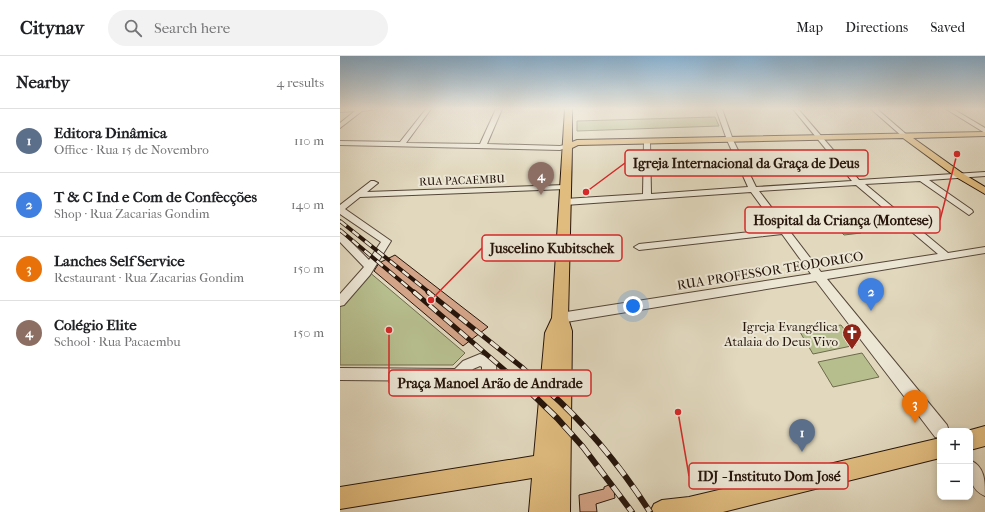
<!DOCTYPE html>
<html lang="en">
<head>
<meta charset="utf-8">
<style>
	:root { --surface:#fff; --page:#f2f2f2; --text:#202124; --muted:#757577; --line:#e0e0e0; --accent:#7c3aed }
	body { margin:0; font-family:"IM FELL French Canon",serif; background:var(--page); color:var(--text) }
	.controls { position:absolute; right:12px; bottom:12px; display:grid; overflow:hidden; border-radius:8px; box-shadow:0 2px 6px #0003 }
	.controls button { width:36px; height:36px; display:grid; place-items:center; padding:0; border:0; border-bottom:1px solid var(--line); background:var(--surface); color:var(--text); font:20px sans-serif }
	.you { position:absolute; left:293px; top:250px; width:14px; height:14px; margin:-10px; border:3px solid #fff; border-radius:50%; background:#1a73e8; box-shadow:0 0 0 6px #1a73e833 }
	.badge { display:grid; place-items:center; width:26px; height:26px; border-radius:50%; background:var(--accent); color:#fff; font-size:13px; font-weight:700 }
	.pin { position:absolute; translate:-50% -33px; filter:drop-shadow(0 1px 2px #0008) }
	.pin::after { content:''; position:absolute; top:21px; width:14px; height:12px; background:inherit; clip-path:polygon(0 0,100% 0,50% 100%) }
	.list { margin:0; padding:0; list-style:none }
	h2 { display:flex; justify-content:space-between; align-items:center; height:52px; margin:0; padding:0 16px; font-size:17px }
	h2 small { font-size:13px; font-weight:400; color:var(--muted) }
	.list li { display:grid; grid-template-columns:26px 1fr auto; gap:12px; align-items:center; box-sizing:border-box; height:64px; padding:0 16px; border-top:1px solid var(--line) }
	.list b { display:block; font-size:15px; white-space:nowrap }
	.list p { margin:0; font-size:13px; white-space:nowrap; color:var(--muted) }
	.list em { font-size:13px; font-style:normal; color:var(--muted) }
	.icon { flex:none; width:22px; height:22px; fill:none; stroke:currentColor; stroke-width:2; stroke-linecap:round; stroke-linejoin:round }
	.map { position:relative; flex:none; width:645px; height:456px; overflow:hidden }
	header { display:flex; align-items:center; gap:24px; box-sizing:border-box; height:56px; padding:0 20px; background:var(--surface); border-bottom:1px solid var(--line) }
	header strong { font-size:19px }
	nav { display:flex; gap:22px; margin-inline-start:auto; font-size:14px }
	.search { width:280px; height:36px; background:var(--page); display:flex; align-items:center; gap:10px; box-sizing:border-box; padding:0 14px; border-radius:22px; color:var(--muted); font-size:15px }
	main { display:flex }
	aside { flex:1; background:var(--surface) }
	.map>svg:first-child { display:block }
</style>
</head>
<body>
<header>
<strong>Citynav</strong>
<div class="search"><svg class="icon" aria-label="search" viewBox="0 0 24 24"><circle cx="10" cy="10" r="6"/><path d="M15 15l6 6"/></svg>Search here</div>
<nav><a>Map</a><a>Directions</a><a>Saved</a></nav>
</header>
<main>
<aside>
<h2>Nearby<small>4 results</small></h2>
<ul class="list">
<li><span class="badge" style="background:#5c6f8a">1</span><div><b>Editora Dinâmica</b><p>Office · Rua 15 de Novembro</p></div><em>110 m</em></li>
<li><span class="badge" style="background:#3f7fe0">2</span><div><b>T &amp; C Ind e Com de Confecções</b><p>Shop · Rua Zacarias Gondim</p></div><em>140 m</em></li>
<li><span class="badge" style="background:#e8710a">3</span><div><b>Lanches Self Service</b><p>Restaurant · Rua Zacarias Gondim</p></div><em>150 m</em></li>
<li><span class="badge" style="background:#8d6e63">4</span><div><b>Colégio Elite</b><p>School · Rua Pacaembu</p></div><em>150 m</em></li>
</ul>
</aside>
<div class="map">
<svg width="645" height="456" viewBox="0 0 645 456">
	<rect width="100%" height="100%" fill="#e1d8be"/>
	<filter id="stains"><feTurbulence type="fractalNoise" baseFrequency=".005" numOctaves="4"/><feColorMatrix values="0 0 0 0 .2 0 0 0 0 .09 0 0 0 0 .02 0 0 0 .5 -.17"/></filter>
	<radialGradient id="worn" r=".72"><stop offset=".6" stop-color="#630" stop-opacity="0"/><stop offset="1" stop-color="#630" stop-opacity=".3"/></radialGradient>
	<path fill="#b7be8e" stroke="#6e6a4c" d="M375 61 379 70 237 75V65Z
		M503 160 521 177 504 179 487 162Z
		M28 215 125 297 113 309H0V251Z
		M501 269 516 289 473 298 460 276Z
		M522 297 539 321 493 331 478 306Z"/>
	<path fill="#d4a488" stroke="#26150b" d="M55 199 148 271 123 290 34 215 39 207Z
		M273 427 275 442 256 448 257 456H240L239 439 264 433V431Z"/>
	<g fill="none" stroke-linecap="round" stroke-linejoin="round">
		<defs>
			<path id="minor" d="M0 53H37L22 55 0 72V67L15 55 0 56Z
				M86 53H91L66 87 140 88 156 53H162L147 88 220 90 228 88 231 90 220 94 0 89V85L60 86Z
				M376 53H382L393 84 416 131 512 125 453 53H458L519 124 645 116V120L589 124 632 154 633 156 629 159 580 125 525 128 608 197 645 191V197L487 223 607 369 609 375H600V382L595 381 476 225 220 267 216 265 214 262 216 259 220 257 471 218 442 178 299 194 294 191 299 188 438 173 411 136 225 149 221 146 225 143 303 138 304 86 307 84 310 86 311 138 408 131 387 84ZM516 129 598 198 481 216 419 135Z
				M531 53H537L567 79V81H563Z
				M606 53H613L645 72V77Z
				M31 125H34L38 127 27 136 225 129 229 131 225 133 20 141 5 153 51 185 30 219 4 249 0 250V238L24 211 0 186V177L3 178 29 204 41 186 0 158V149Z
				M140 298C144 300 149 301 152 303 166 316 142 335 129 336 125 337 121 335 117 333L112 325 0 324V312L115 313 123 305ZM140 310 142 311V314C138 319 133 325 125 323L133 313Z
				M630 404C645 411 645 424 645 440 629 433 630 419 630 404Z"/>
			<path id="major" d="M225 53H232V86L237 84 645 76V80L573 82 622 117 645 131V138L616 121 563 82 238 89 232 92 228 262 232 275 230 456H189L192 422 0 453V431L194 400 205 277 212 262Z
				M645 370V390L630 394V375H627Z
				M600 382V402L383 456H310L314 448 322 444 349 441Z"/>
		</defs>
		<use href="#minor" stroke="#554638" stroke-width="2"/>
		<use href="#major" stroke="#26150b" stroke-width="2"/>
		<use href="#minor" fill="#ece6d5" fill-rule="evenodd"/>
		<use href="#major" fill="#e0bc7f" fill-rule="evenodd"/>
		<defs>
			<path id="rail-far2" d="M0 165 90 237
				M0 174 75 237"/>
			<path id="rail-far1" d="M74 236 188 334
				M88 236 183 312 207 334"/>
			<path id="rail" d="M187 333 217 362 243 391 292 456
				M206 333C246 368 281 411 310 456"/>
		</defs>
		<use href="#rail-far2" stroke="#26150b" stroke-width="4"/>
		<use href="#rail-far1" stroke="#26150b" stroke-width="5"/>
		<use href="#rail" stroke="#26150b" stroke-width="6"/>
		<use href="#rail-far2" stroke="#ece6d5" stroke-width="2.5" stroke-dasharray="8" stroke-linecap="butt"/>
		<use href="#rail-far1" stroke="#ece6d5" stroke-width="3.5" stroke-dasharray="10" stroke-linecap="butt"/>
		<use href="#rail" stroke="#ece6d5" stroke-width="4.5" stroke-dasharray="13" stroke-linecap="butt"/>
	</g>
	<linearGradient id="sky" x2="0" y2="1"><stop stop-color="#89b5d7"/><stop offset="0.45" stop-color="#f2ede2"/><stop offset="1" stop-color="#f2ede2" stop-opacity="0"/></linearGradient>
	<rect width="645" height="117" fill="url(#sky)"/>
	<defs>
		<symbol id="church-pin" viewBox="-11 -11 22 30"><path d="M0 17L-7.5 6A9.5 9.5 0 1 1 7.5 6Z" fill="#8f2418" stroke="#ece6d5"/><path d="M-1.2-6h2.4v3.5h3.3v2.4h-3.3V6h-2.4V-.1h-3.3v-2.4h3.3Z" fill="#fff"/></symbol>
	</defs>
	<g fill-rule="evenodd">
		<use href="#church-pin" x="501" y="266" width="22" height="30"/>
	</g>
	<g text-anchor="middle" stroke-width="4" stroke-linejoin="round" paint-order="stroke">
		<g font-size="11" fill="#26150b" stroke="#ece6d5">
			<text transform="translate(122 124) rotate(-2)" y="4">RUA PACAEMBU</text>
		</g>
		<g font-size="13" fill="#26150b" stroke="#ece6d5">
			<text transform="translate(430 214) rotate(-9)" y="5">RUA PROFESSOR TEODORICO</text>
		</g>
		<g font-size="13" fill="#26150b" stroke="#ece6d5" text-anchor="end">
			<text x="498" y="275">Igreja Evangélica<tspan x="498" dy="15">Atalaia do Deus Vivo</tspan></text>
		</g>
	</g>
	<path fill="none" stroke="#d62828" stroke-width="1.5" d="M246 136L285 107M617 98L600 164M91 244L142 192M49 274L49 327M338 356L349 420"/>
	<g fill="#d62828" stroke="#ece6d5" stroke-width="1.5">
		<circle cx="246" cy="136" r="4"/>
		<circle cx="617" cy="98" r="4"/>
		<circle cx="91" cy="244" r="4"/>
		<circle cx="49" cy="274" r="4"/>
		<circle cx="338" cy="356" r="4"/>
	</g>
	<g fill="#ece6d5" stroke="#d62828" stroke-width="1.5">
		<rect x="285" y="94" width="243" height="26" rx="4"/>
		<rect x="405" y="151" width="195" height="26" rx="4"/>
		<rect x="142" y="179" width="140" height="26" rx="4"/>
		<rect x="49" y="314" width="202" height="26" rx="4"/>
		<rect x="349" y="407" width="159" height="26" rx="4"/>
	</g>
	<g font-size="14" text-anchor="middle" font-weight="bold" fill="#26150b">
		<text x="406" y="112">Igreja Internacional da Graça de Deus</text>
		<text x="503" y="169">Hospital da Criança (Montese)</text>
		<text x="212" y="197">Juscelino Kubitschek</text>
		<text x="150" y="332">Praça Manoel Arão de Andrade</text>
		<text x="429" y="425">IDJ - Instituto Dom José</text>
	</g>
	<rect width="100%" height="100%" filter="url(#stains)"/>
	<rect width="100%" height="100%" fill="url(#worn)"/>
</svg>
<div class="controls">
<button>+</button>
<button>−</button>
</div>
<div class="you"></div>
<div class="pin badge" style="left:462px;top:396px;background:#5c6f8a">1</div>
<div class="pin badge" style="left:531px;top:255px;background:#3f7fe0">2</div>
<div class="pin badge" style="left:575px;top:367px;background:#e8710a">3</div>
<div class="pin badge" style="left:201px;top:139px;background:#8d6e63">4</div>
</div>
</main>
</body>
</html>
